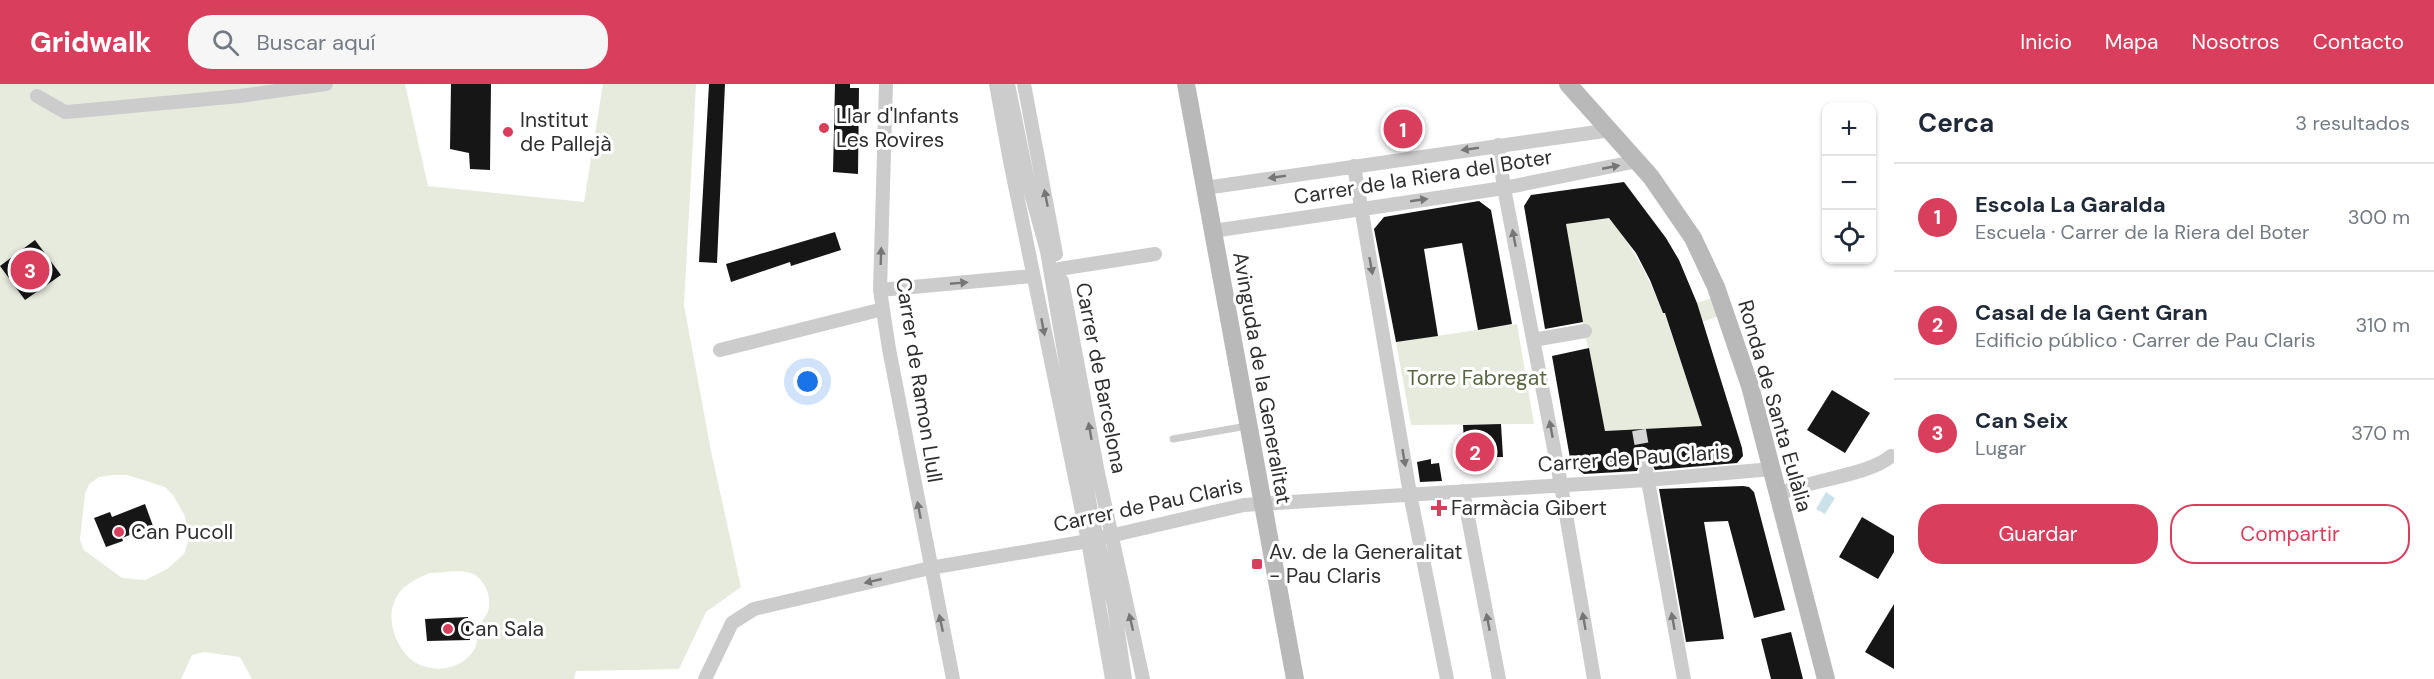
<!DOCTYPE html>
<html lang="es">
<head>
<meta charset="utf-8">
<style>
	:root { --surface:#fff; --page:#f6f6f7; --text:#1f2937; --muted:#747a83; --line:#e0e1e3; --accent:#d93e5d }
	body { margin:0; font-family:"DM Sans",sans-serif; background:var(--page); color:var(--text) }
	.controls { position:absolute; right:18px; top:18px; display:grid; overflow:hidden; border-radius:12px; box-shadow:0 2px 4px #0004 }
	.controls button { width:54px; height:54px; display:grid; place-items:center; padding:0; border:0; border-bottom:2px solid var(--line); background:var(--surface); color:var(--text); font:30px sans-serif }
	.you { position:absolute; left:808px; top:298px; width:21px; height:21px; margin:-15px; border:4px solid #fff; border-radius:50%; background:#1a73e8; box-shadow:0 0 0 9px #1a73e833 }
	.badge { display:grid; place-items:center; width:39px; height:39px; border-radius:50%; background:var(--accent); color:#fff; font-size:20px; font-weight:700 }
	.pin { position:absolute; translate:-50% -50%; border:3px solid #fff; box-shadow:0 2px 6px #0006 }
	.list { margin:0; padding:0; list-style:none }
	h2 { display:flex; justify-content:space-between; align-items:center; height:78px; margin:0; padding:0 24px; font-size:26px }
	h2 small { font-size:20px; font-weight:400; color:var(--muted) }
	.list li { display:grid; grid-template-columns:39px 1fr auto; gap:18px; align-items:center; box-sizing:border-box; height:108px; padding:0 24px; border-top:2px solid var(--line) }
	.list b { display:block; font-size:22px; white-space:nowrap }
	.list p { margin:0; font-size:20px; white-space:nowrap; color:var(--muted) }
	.list em { font-size:20px; font-style:normal; color:var(--muted) }
	.actions { display:flex; gap:12px; padding:18px 24px }
	.actions a { flex:1; padding:14px 0; border:2px solid var(--accent); border-radius:24px; text-align:center; font-size:21px; color:var(--accent) }
	.actions .main { background:var(--accent); color:#fff }
	.icon { flex:none; width:33px; height:33px; fill:none; stroke:currentColor; stroke-width:2; stroke-linecap:round; stroke-linejoin:round }
	.map { position:relative; flex:none; width:1894px; height:595px; overflow:hidden }
	header { display:flex; align-items:center; gap:36px; box-sizing:border-box; height:84px; padding:0 30px; background:var(--accent); color:#fff }
	header strong { font-size:28px }
	nav { display:flex; gap:33px; margin-inline-start:auto; font-size:21px }
	.search { width:420px; height:54px; background:var(--page); display:flex; align-items:center; gap:15px; box-sizing:border-box; padding:0 21px; border-radius:24px; color:var(--muted); font-size:22px }
	main { display:flex }
	aside { flex:1; background:var(--surface) }
	.map>svg:first-child { display:block }
</style>
</head>
<body>
<header>
<strong>Gridwalk</strong>
<div class="search"><svg class="icon" aria-label="search" viewBox="0 0 24 24"><circle cx="10" cy="10" r="6"/><path d="M15 15l6 6"/></svg>Buscar aquí</div>
<nav><a>Inicio</a><a>Mapa</a><a>Nosotros</a><a>Contacto</a></nav>
</header>
<main>
<div class="map">
<svg width="1894" height="595" viewBox="0 0 1894 595">
	<rect width="100%" height="100%" fill="#fff"/>
	<path fill="#e7ebde" fill-rule="evenodd" d="M0 0H405L428 102 584 118 603 0H696L684 221 711 367 741 503 706 528 679 585 576 587 574 595H252L240 573 204 568 192 571 181 595H0ZM114 391H127L165 403 173 411 185 432 188 458 184 470 167 485 145 496 122 494 84 466 80 456 85 410 89 400 99 393ZM430 489C442 489 460 485 471 489 484 494 491 511 489 523 488 531 481 537 479 544 477 551 478 559 474 566 458 591 420 590 404 568 389 549 385 518 406 502 413 496 422 492 430 489Z
		M1609 134C1634 163 1649 194 1663 229L1716 213 1723 231 1671 248 1702 342 1605 347 1583 241 1566 140Z
		M1517 240 1534 340 1411 341 1396 258Z"/>
	<path fill="#cce2ea" d="M1826 408 1835 414 1825 430 1816 425Z"/>
	<path fill="#161616" d="M451 0H491L490 86 470 85 469 69 450 65Z
		M709 0H725L717 179 699 178Z
		M835 0H850V4H859L858 90 833 88Z
		M1624 98 1666 154 1679 176 1697 219 1742 364 1743 372 1737 379 1655 386 1652 380 1645 377 1640 380 1637 387 1584 390 1571 380 1552 272 1589 264 1605 347 1702 342 1665 229H1663L1650 196 1636 169 1609 134 1566 140 1583 238 1545 245 1524 122 1531 111Z
		M1479 117 1491 126 1512 240 1478 246 1462 159 1424 165 1438 252 1396 258 1374 145 1384 133Z
		M835 148 841 166 791 182 790 178 731 198 726 180Z
		M35 156 61 191 25 216 0 182Z
		M1832 306 1870 329 1845 369 1807 346Z
		M1501 340 1503 373H1465L1463 341Z
		M1431 375V380L1439 379 1442 397 1420 398 1417 378Z
		M1743 402 1749 403 1754 408 1785 526 1754 534 1728 437 1704 438 1724 555 1686 558 1659 405Z
		M145 420 153 442 122 454 123 457 106 463 94 434 110 428 112 433Z
		M1862 433 1894 452V468L1878 495 1839 473Z
		M1894 520V585L1865 568Z
		M468 533 470 556 427 557 425 535Z
		M1791 548 1803 595H1771L1761 555Z"/>
	<g fill="none" stroke-linecap="round" stroke-linejoin="round">
		<path stroke="#d5d5d5" stroke-width="14" stroke-dasharray="14 7" stroke-linecap="butt" d="M1639 346 1646 386"/>
		<path stroke="#ccc" stroke-width="7" d="M1173 355 1247 342"/>
		<path stroke="#ccc" stroke-width="14" d="M886 0 880 206 889 265 953 595
			M996 0 1010 77 1088 457 1112 595
			M1008 0 1029 102 1047 167 1092 433 1114 521 1125 595
			M1024 0 1056 170
			M37 12 65 28 78 27 240 12 326 0
			M1498 61 1504 104 1561 401 1594 595
			M1354 82 1410 410 1447 595
			M1205 104 1611 46
			M1213 147 1504 104 1638 77
			M1059 185 1155 170
			M1062 197 1098 389 1143 595
			M880 206 1033 192
			M1533 256 1585 247
			M720 266 883 225
			M1646 386 1684 595
			M1463 407 1499 595
			M1779 410C1809 396 1870 391 1891 372
			M705 595 732 539 754 525 930 484 1088 457 1244 421 1647 396 1772 385"/>
		<path stroke="#b9b9b9" stroke-width="18" d="M1186 0 1295 595
			M1568 0 1651 93 1693 154 1716 203 1750 302 1826 595"/>
	</g>
	<defs><path id="oneway-solid" d="M-6-.8H1V-3.2L6.5 0L1 3.2V.8H-6Z" transform="scale(1.5)"/></defs>
	<g fill="#767676">
		<use href="#oneway-solid" transform="translate(1470 65) rotate(172)"/>
		<use href="#oneway-solid" transform="translate(1611 83) rotate(-11)"/>
		<use href="#oneway-solid" transform="translate(1277 93) rotate(172)"/>
		<use href="#oneway-solid" transform="translate(1046 114) rotate(-101)"/>
		<use href="#oneway-solid" transform="translate(1419 116) rotate(-8)"/>
		<use href="#oneway-solid" transform="translate(1514 154) rotate(-101)"/>
		<use href="#oneway-solid" transform="translate(881 172) rotate(-88)"/>
		<use href="#oneway-solid" transform="translate(1371 182) rotate(80)"/>
		<use href="#oneway-solid" transform="translate(959 199) rotate(-5)"/>
		<use href="#oneway-solid" transform="translate(1043 243) rotate(79)"/>
		<use href="#oneway-solid" transform="translate(1551 345) rotate(-101)"/>
		<use href="#oneway-solid" transform="translate(1090 347) rotate(-100)"/>
		<use href="#oneway-solid" transform="translate(1404 374) rotate(80)"/>
		<use href="#oneway-solid" transform="translate(919 426) rotate(-101)"/>
		<use href="#oneway-solid" transform="translate(873 497) rotate(167)"/>
		<use href="#oneway-solid" transform="translate(1584 537) rotate(-100)"/>
		<use href="#oneway-solid" transform="translate(1673 537) rotate(-100)"/>
		<use href="#oneway-solid" transform="translate(1131 538) rotate(-103)"/>
		<use href="#oneway-solid" transform="translate(1488 538) rotate(-101)"/>
		<use href="#oneway-solid" transform="translate(941 539) rotate(-102)"/>
	</g>
	<g fill="#d93e5d" stroke="#fff" stroke-width="2">
		<circle cx="824" cy="44" r="6"/>
		<circle cx="508" cy="48" r="6"/>
		<path d="M1436 415h6v6h6v6h-6v6h-6v-6h-6v-6h6z"/>
		<circle cx="119" cy="448" r="6"/>
		<rect x="1251" y="474" width="12" height="12" rx="3"/>
		<circle cx="448" cy="545" r="6"/>
	</g>
	<g text-anchor="middle" stroke-width="6" stroke-linejoin="round" paint-order="stroke">
		<g font-size="21" fill="#2f2f2f" stroke="#fff" text-anchor="start">
			<text x="836" y="39">Llar d'Infants<tspan x="836" dy="24">Les Rovires</tspan></text>
			<text x="520" y="43">Institut<tspan x="520" dy="24">de Pallejà</tspan></text>
			<text x="1451" y="431">Farmàcia Gibert</text>
			<text x="131" y="455">Can Pucoll</text>
			<text x="1269" y="475">Av. de la Generalitat<tspan x="1269" dy="24">- Pau Claris</tspan></text>
			<text x="460" y="552">Can Sala</text>
		</g>
		<g font-size="21" fill="#2f2f2f" stroke="#fff">
			<text transform="translate(1423 93) rotate(-9)" y="7">Carrer de la Riera del Boter</text>
			<text transform="translate(1101 294) rotate(79)" y="7">Carrer de Barcelona</text>
			<text transform="translate(1262 294) rotate(80)" y="7">Avinguda de la Generalitat</text>
			<text transform="translate(919 296) rotate(81)" y="7">Carrer de Ramon Llull</text>
			<text transform="translate(1775 322) rotate(74)" y="7">Ronda de Santa Eulàlia</text>
			<text transform="translate(1634 374) rotate(-4)" y="7">Carrer de Pau Claris</text>
			<text transform="translate(1148 421) rotate(-12)" y="7">Carrer de Pau Claris</text>
		</g>
		<g font-size="21" fill="#58683f" stroke="#fff">
			<text x="1477" y="301">Torre Fabregat</text>
		</g>
	</g>
</svg>
<div class="controls">
<button>+</button>
<button>−</button>
<button><svg class="icon" aria-label="locate" viewBox="0 0 24 24"><circle cx="12" cy="12" r="6"/><path d="M12 2v4M12 18v4M2 12h4M18 12h4"/></svg></button>
</div>
<div class="you"></div>
<div class="pin badge" style="left:1403px;top:45px">1</div>
<div class="pin badge" style="left:1475px;top:368px">2</div>
<div class="pin badge" style="left:30px;top:186px">3</div>
</div>
<aside>
<h2>Cerca<small>3 resultados</small></h2>
<ul class="list">
<li><span class="badge">1</span><div><b>Escola La Garalda</b><p>Escuela · Carrer de la Riera del Boter</p></div><em>300 m</em></li>
<li><span class="badge">2</span><div><b>Casal de la Gent Gran</b><p>Edificio público · Carrer de Pau Claris</p></div><em>310 m</em></li>
<li><span class="badge">3</span><div><b>Can Seix</b><p>Lugar</p></div><em>370 m</em></li>
</ul>
<div class="actions"><a class="main">Guardar</a><a>Compartir</a></div>
</aside>
</main>
</body>
</html>
